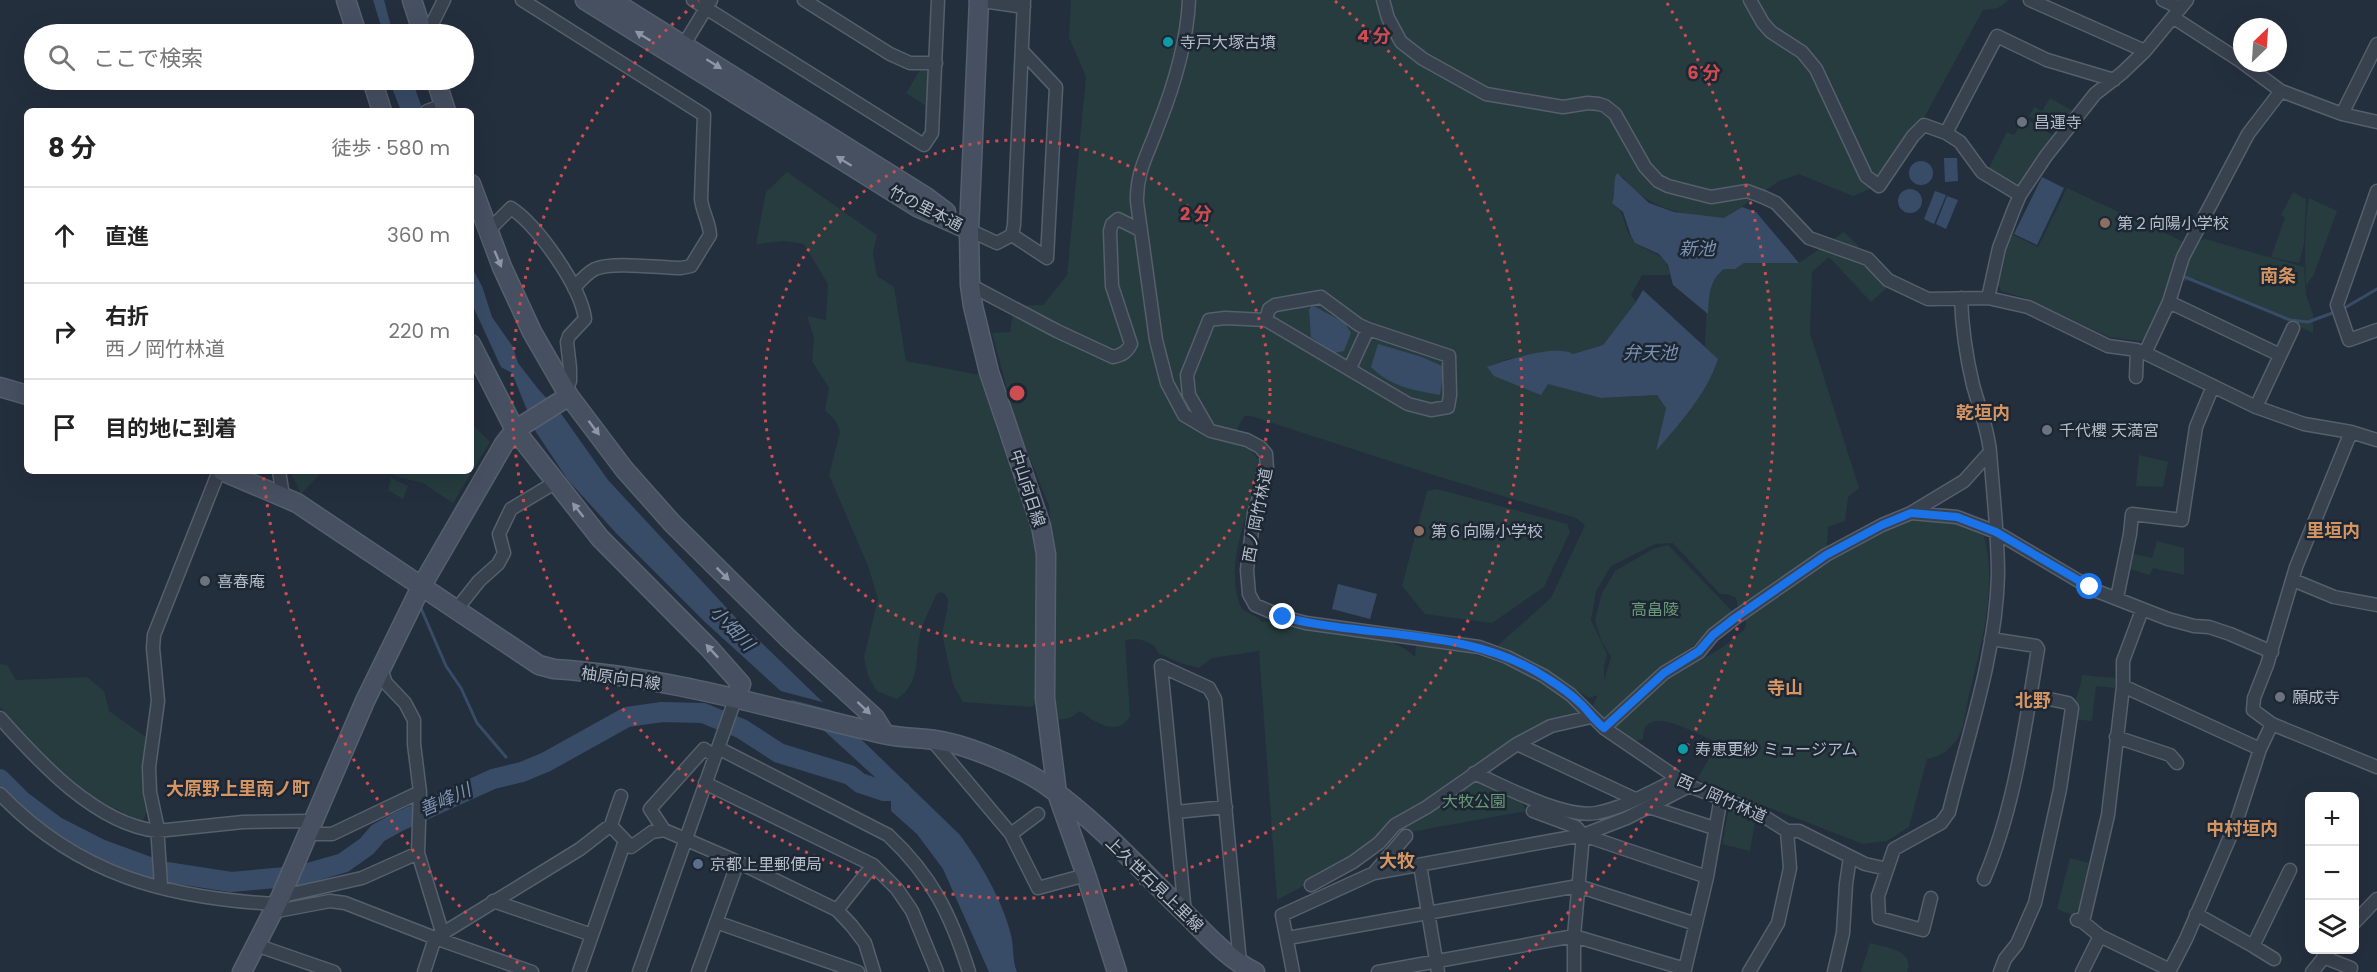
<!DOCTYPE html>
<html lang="ja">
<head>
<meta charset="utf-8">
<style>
	:root { --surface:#fff; --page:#f2f2f2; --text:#222; --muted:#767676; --line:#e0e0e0 }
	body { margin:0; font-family:Poppins,"Noto Sans JP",sans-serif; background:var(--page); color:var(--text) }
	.controls { position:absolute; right:18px; bottom:18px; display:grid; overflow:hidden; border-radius:9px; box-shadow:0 6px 24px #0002 }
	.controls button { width:54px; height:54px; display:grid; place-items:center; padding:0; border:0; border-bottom:2px solid var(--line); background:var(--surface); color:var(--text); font:30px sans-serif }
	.compass { position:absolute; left:2233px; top:18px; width:54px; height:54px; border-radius:50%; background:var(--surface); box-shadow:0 6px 24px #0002; rotate:25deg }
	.stop { position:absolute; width:18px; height:18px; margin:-14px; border:4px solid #1a73e8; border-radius:50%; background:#fff }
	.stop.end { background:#1a73e8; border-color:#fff; box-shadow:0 2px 6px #0008 }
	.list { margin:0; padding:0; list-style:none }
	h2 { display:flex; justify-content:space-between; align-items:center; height:78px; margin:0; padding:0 24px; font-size:26px }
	h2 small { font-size:20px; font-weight:400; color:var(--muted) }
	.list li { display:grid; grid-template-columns:39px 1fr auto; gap:18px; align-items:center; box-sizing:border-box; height:96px; padding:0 24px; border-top:2px solid var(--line) }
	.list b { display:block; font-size:22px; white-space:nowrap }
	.list p { margin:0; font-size:20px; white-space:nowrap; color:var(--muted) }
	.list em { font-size:20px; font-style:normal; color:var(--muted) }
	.icon { flex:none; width:33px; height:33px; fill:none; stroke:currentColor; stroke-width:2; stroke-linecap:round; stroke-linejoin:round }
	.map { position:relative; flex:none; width:2377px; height:972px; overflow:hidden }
	.search { position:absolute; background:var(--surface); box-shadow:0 6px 24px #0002; left:24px; top:24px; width:450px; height:66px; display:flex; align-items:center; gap:15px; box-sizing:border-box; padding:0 21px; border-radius:33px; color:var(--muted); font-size:22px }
	.panel { position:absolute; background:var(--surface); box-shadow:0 6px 24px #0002; left:24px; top:108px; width:450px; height:366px; border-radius:9px }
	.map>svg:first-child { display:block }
</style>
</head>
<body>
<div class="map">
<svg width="2377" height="972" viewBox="0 0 2377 972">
	<rect width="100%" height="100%" fill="#242f3e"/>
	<path fill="#263c3f" d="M1071 0H2009L1998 8 1983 10 1890 180 1853 196 1799 174 1779 181 1724 219C1685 214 1648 211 1623 177L1616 179C1612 188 1616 196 1612 203 1628 214 1622 227 1633 240 1646 255 1666 249 1670 275H1642L1631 295 1636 302 1603 345 1573 354 1551 352 1508 359 1488 367 1601 398 1657 395 1666 408 1657 449 1717 359 1705 347C1707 322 1703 286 1724 269H1735L1744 263H1799L1844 232 1894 281 1871 302 1829 257 1812 272 1810 333 1859 488 1848 497 1845 521 1828 527 1827 547 1837 557 1910 518 1958 524 1984 536C1998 588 1981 644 1969 695 1966 708 1965 725 1959 736 1950 750 1942 756 1927 759L1909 827 1887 841 1863 844 1702 782 1698 778C1703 765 1715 756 1713 741L1710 739C1693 732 1642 702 1643 739L1636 741 1625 735 1617 727 1620 720 1662 683 1723 647 1744 630 1746 625 1745 617 1738 607 1736 598 1727 594H1720L1673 543 1655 544 1611 566 1596 591 1591 620 1607 654 1604 667V681L1611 657 1601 640 1595 620 1602 593 1615 571 1653 549 1668 545 1733 612 1713 627 1693 646 1663 666 1634 691 1609 717H1603L1593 705 1598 695 1589 698 1537 665 1498 645 1551 598 1585 525 1576 518 1430 474 1251 416H1245C1239 423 1237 429 1236 438 1246 448 1260 454 1261 469 1249 510 1222 568 1242 609L1258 618 1262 622H1267L1273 618C1294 626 1314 631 1336 635 1369 640 1388 633 1415 657L1416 645C1468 646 1545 673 1581 712L1463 772 1433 800 1376 842 1311 882 1277 900 1259 651 1212 658 1199 668 1180 663 1158 653 1155 646C1145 641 1136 636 1125 641L1130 716C1117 738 1095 722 1080 711L1070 718 1056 720 1054 716 1055 571 1049 506 1017 426 992 333 1010 332 1014 306 1043 305 1067 275 1086 77 1069 37Z
		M920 70 932 71 929 108 906 93Z
		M2050 98 2075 112 2058 132 2029 116 2034 107 2042 111Z
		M2025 118 2054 136 2024 181 2018 186H2014L1988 170 2007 132 2014 135Z
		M787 172 877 235 873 253 877 276 894 287 906 361 985 376 996 429 1030 512 1039 554 1037 702 1032 707 963 702 953 684 942 634 947 611 948 600 945 594 940 592 936 595C931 606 925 618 921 630 914 655 922 683 897 699L877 691 868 676 864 657 878 599 868 566 829 475 840 432 836 421 825 410 829 388 812 361 814 337 807 316 826 320 828 284 804 244 784 241 756 244 766 192Z
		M2067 188 2184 242 2177 254 2161 308 2143 340 2138 341 2109 337 2028 299 2001 291C1991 273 2003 251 2011 234L2038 247Z
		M2293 192 2306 199 2304 243 2299 263 2271 257 2285 218 2281 215Z
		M2309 198 2337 211 2314 274 2306 286C2305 258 2304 227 2309 198Z
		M2205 239 2304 267 2306 295 2313 314V333L2196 279 2180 282 2193 244Z
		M471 423 490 442 453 503 423 483 402 478 384 471H471Z
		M2139 455 2168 462 2163 487 2136 486Z
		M290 471H323L301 494Z
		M391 478 408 486 403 499 388 490Z
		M1437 489 1567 524 1570 532 1544 587 1492 623 1425 614 1402 586 1427 491Z
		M2157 541 2184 548V575L2153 568 2150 575 2127 568 2130 553 2152 558Z
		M0 664 7 665 16 680 87 677 104 691 109 711 147 738V812L142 822 96 799 36 751 0 707Z
		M2082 675 2116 678 2115 688 2096 686 2092 721 2072 719C2074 700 2080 692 2082 675Z
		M1467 781H1474L1521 801 1526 811 1405 833 1403 828Z
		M1729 808 1756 816 1750 851 1722 844Z
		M2070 858 2089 863 2078 910 2072 915 2057 909Z
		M1870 943C1884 947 1916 950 1907 972H1861Z"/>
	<path fill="#394c67" d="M373 0H384L393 34H379L381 26Z
		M389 80H412L423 111H401Z
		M1944 158H1957L1958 181 1945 182Z
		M1909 173a12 12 0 1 1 24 0a12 12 0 1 1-24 0Z
		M1617 173 1649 203 1674 212 1724 218 1742 207 1756 212 1799 263H1744L1735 269H1724C1709 281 1709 296 1708 314L1673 285 1668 265 1659 254 1635 243 1631 236 1623 212 1612 203C1616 195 1612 183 1617 173Z
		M2042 177 2064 188 2037 245 2014 234Z
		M1898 201a12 12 0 1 1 24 0a12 12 0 1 1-24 0Z
		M1935 191 1946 195 1934 224 1924 219Z
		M1947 196 1958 200 1946 229 1936 224Z
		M471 266 482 286 492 317 513 347 518 363 539 390 562 415 608 480 736 618 960 835C981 864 1002 899 1011 935 1014 947 1012 960 1017 972H989L943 869 917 834 891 811V797L877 779 705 622 616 533 568 480 536 432 512 373 501 367 471 302Z
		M1643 290 1718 359C1706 395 1680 423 1656 451L1666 408 1657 395 1601 398 1548 384 1541 395 1494 376 1487 367C1505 360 1557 344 1573 354L1603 345 1636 302Z
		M1312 305 1345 323 1351 333 1344 351 1334 353 1311 337 1309 310Z
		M1378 344 1422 357 1444 367 1440 395C1413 390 1391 387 1371 367Z
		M1338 584 1377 594 1370 619 1332 609Z"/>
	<path fill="#242f3e" d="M773 689 830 704 838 712 781 697Z"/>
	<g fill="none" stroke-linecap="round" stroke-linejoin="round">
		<path stroke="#394c67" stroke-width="3" d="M2185 277 2290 320 2308 322 2335 312
			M2341 310 2377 289
			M420 606 446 666 461 688 477 723 506 757"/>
		<path stroke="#394c67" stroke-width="20" d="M0 779 22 801 57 827 100 849 160 871 231 882 297 876 343 863 367 846 378 833 398 822 493 779 522 772 546 762 627 717 662 712 703 713 742 729 779 753 850 775 860 783 884 791H901"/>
		<defs>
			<path id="street" d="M522 0 704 115 701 199C702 211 710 224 710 235L691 266 681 268C660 268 613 261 595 269 587 273 580 281 574 288
				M693 0 924 145 932 133 938 0
				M804 0 890 54 910 63H936
				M976 0 1024 7
				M1189 0C1187 44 1174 86 1158 126 1148 154 1136 172 1137 202L1156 340 1167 383 1184 415 1211 431 1247 440 1260 447 1266 454 1267 469 1254 514 1247 570 1249 594 1255 605 1283 617 1306 623 1479 647 1507 657 1544 676 1571 695 1604 728 1689 786 1757 812 1787 831 1790 868 1778 923 1749 972
				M1383 0 1388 18 1401 42 1423 59 1486 94 1563 107 1588 103 1599 104 1605 106 1615 114 1645 167 1658 181 1668 186 1711 197 1747 191 1763 197 1776 203 1809 238 1868 259 1888 280 1928 299 1988 298 2010 303 2028 307 2108 346 2137 350 2145 353 2256 407 2304 424 2351 432 2377 440
				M1750 0 1763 23 1771 32 1802 52 1816 69 1866 176 1879 186 1913 136 1924 125 1946 133 1960 142 1982 172 2020 195
				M2030 0 2145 51
				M2163 0 2180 8
				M2174 18 2242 62
				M427 34 444 0
				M680 51 711 0
				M2243 63 2281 91 2342 114 2377 122
				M427 111 444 105
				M2342 114 2377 44
				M1946 133 1997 36 2047 60 2114 80
				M2377 191 2337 305 2349 340 2377 330
				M969 230 997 243 1012 235 1014 225 1024 0
				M487 232 511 208C538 226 581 287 585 319L569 336 567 342 570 368V381L566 391
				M1012 235 1047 258 1056 87 1022 51
				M970 285 1057 331 1113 357C1122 355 1127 352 1131 344L1112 286 1110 231 1112 224 1118 219 1140 230
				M1988 298 1999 248 2014 209 2020 195 2046 156 2095 94 2122 73 2145 51 2187 0
				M2169 302 2280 355
				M2145 353 2169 302 2183 257 2248 134 2281 91
				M1350 368 1368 329
				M2136 377 2137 350
				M2256 407 2293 328
				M1208 428 1189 395 1187 375 1209 320 1225 318 1266 320 1408 404 1431 410 1448 407 1450 395 1449 356 1368 329 1359 325 1321 297 1275 305 1269 309 1266 320
				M2351 432 2296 567 2267 665 2254 698 2253 710 2272 724 2377 767
				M279 471 283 496
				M1911 513 1964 481 1990 452
				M2293 580 2334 597 2377 605
				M2117 598 2130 534 2132 514 2182 520 2196 427 2213 386
				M456 610 479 581 498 564 504 553 499 534 511 509 556 482
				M1161 666 1209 688 1215 699 1240 963
				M1161 666 1185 913
				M381 669 386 683 405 703 414 720V744L420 792 418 853 442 932
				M2123 686 2260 749
				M0 718C39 762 96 824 157 831L243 822 312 821
				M1604 728 1664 673 1699 652 1713 635 1735 618 1826 555 1882 525 1911 513 1957 517 1996 532 2094 590 2168 619 2194 626 2209 627 2230 634 2272 652
				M2116 737 2170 755 2177 763
				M931 739 1011 834 1038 888 1086 875
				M1517 744 1635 799
				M718 748 888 835C932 876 951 915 969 972
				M1474 773C1504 786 1564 819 1596 813 1624 808 1652 791 1678 779
				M705 783 873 865 897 889 912 911 937 972
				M0 794C78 875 167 898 275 904
				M1649 807 1714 828
				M1176 812 1226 807
				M610 828 621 796
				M664 830 650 809 704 749 715 756
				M1787 831H1799L1865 864 1887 869
				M308 834H332L420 792
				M1011 834 1038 814
				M1583 835 1707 877
				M1583 835 1627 818 1689 786
				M1420 865 1438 972
				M1374 873 1406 836
				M1984 879C2015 807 2025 726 2038 649L2036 646 1991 639
				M1311 885 1353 862 1379 843 1395 825 1427 807 1517 744 1551 726 1591 717
				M161 886 157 825 150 792 149 767 158 701 153 648 154 635 219 471
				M1931 898 1923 930 1879 918 1878 896 1894 849 1941 823 1949 812C1968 734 1996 656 1998 575 1998 534 1993 492 1990 452 1988 429 1979 407 1973 385 1966 356 1962 328 1961 298
				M493 901 592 935
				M280 902 287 895 362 878 418 853
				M837 910 873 865
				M272 912 330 901 345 903 435 938 580 849 607 828H613L631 847 652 832 664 830 738 862 837 910 852 926 865 943 874 972
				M2196 914 2253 946
				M2077 920 2083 922 2100 936 2170 970
				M716 922 858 972
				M2083 922 2108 815 2123 687V661L2142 610
				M2354 923 2377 899
				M1288 938 1578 886 1696 924
				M256 945 334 972
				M2323 957 2351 968
				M2274 959 2253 946 2290 870
				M424 972 435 938 532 972
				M579 972 625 841
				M639 972 736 697
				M698 972 738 862
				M1293 972 1282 915 1374 873 1583 835 1576 827 1533 811
				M1378 972 1574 936 1685 969 1707 877 1721 797
				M1574 972V936L1583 835
				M1834 972 1843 933 1846 884 1850 857
				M2000 972 2005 959 2017 944 2035 903 2060 789 2072 708 2068 703 2030 695
				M2082 972 2100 936
				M2169 972 2186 939 2236 823 2260 749 2272 724
				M2312 972 2330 950"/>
			<path id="secondary" d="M346 0 357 34
				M412 0 423 34
				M585 0 919 208 969 230
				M611 0 926 197 946 212
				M979 0 969 230 970 285 973 306 989 372 1041 526 1046 554 1045 698 1057 793 1086 875 1117 972
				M372 80 382 111
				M436 80 446 111
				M471 184 502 267 532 332 569 396 624 469 672 523 789 639 875 718 885 734
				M471 344 515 430 600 538 710 649 741 684 736 697
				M0 387 27 395
				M222 471 297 503 539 665 554 669C666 676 774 709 883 734 904 739 925 737 946 742 974 748 1022 768 1046 785 1097 821 1141 870 1186 914 1206 934 1229 960 1255 972
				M242 972 281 896 365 701 421 587 504 444 515 430 569 396"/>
		</defs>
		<use href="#street" stroke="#565f6c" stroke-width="15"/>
		<use href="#secondary" stroke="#565f6c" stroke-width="21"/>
		<use href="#street" stroke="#38414e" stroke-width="12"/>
		<use href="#secondary" stroke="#465061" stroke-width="18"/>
	</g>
	<defs><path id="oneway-solid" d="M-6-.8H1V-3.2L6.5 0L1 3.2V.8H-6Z" transform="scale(1.5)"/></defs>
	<g fill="#8e96a5">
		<use href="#oneway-solid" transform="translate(643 36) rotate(-148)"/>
		<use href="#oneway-solid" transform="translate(714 64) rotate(32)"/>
		<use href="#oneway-solid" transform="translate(844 161) rotate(-148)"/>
		<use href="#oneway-solid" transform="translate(498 259) rotate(67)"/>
		<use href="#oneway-solid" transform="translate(594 428) rotate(53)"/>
		<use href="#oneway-solid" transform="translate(578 510) rotate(-128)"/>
		<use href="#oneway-solid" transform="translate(723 574) rotate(45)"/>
		<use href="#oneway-solid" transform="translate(712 651) rotate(-133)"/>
		<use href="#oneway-solid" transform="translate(864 708) rotate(43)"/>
	</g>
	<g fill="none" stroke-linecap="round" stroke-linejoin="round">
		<path stroke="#1a73e8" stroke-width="8" d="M1283 617C1369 639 1469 627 1545 677 1558 685 1571 694 1582 705 1589 712 1595 721 1604 728L1664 673 1699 651 1713 635 1735 618 1826 555 1882 525 1911 513 1957 517 1996 532 2090 587"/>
	</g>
	<g fill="none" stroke="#ce4d50" stroke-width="3" stroke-dasharray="3 6">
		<circle cx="1017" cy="393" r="253"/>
		<path d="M1335 1A505 505 0 1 1 699 1"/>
		<path d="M525 969A758 758 0 0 1 263 472M1667 3A758 758 0 0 1 1509 969"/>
	</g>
	<g fill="#0f9aa8" stroke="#1d2633" stroke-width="2">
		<circle cx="1168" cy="42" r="6"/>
		<circle cx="1683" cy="749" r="6"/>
	</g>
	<g fill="#6b7280" stroke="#1d2633" stroke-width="2">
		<circle cx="2022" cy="122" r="6"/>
		<circle cx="2047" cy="430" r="6"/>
		<circle cx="205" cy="581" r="6"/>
		<circle cx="2280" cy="697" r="6"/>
	</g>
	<g fill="#8d6e63" stroke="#1d2633" stroke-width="2">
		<circle cx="2105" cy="223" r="6"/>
		<circle cx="1419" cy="531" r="6"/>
	</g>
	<circle fill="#5c6f8a" stroke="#1d2633" stroke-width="2" cx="698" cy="864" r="6"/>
	<g text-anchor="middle" stroke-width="5" stroke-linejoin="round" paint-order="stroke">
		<g font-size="16" fill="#b4bcc9" stroke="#1d2633" text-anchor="start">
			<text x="1180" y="48">寺戸大塚古墳</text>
			<text x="2034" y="128">昌運寺</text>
			<text x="2117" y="229">第２向陽小学校</text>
			<text x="2059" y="436">千代櫻 天満宮</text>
			<text x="1431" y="537">第６向陽小学校</text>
			<text x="217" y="587">喜春庵</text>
			<text x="2292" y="703">願成寺</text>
			<text x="1695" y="755">寿恵更紗 ミュージアム</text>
			<text x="710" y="870">京都上里郵便局</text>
		</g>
		<g font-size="16" fill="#b4bcc9" stroke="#1d2633">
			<text transform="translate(926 208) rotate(27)" y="6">竹の里本通</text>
			<text transform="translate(1028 488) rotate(72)" y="6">中山向日線</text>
			<text transform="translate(1257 515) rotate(-79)" y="6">西ノ岡竹林道</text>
			<text transform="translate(621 678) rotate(8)" y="6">柚原向日線</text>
			<text transform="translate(1722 798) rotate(24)" y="6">西ノ岡竹林道</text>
			<text transform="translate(1155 884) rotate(44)" y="6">上久世石見上里線</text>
		</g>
		<g font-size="16" fill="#6b9a76" stroke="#1d2633">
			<text x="1655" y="615">高畠陵</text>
			<text x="1474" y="807">大牧公園</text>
		</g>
		<g font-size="18" font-style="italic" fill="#7c92b1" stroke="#1d2633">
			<text x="1697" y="255">新池</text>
			<text x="1650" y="359">弁天池</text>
			<text transform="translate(732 628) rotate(46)" y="6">小畑川</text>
			<text transform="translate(445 800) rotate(-24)" y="6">善峰川</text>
		</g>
		<g font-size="18" font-weight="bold" fill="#d59563" stroke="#1d2633">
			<text x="2278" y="282">南条</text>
			<text x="1983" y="419">乾垣内</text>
			<text x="2333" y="537">里垣内</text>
			<text x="1785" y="694">寺山</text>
			<text x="2033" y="707">北野</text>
			<text x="238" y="795">大原野上里南ノ町</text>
			<text x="2242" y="835">中村垣内</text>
			<text x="1397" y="867">大牧</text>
		</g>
	</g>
	<circle cx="1017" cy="393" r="9" fill="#ce4d50" stroke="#1d2633" stroke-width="3"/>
	<g font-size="18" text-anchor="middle" font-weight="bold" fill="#ce4d50" stroke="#1d2633" stroke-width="5" stroke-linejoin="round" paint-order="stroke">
		<text x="1374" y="42">4 分</text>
		<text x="1704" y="79">6 分</text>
		<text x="1196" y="220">2 分</text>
	</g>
</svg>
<div class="controls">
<button>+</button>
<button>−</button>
<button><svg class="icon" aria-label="layers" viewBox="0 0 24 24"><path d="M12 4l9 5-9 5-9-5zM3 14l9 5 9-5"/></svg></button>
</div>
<svg class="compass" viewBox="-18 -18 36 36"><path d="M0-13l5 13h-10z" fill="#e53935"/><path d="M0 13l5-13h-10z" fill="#767676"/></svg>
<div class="stop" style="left:2090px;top:587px"></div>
<div class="stop end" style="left:1283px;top:617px"></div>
<div class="search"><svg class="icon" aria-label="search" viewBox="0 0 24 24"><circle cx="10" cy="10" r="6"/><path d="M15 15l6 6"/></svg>ここで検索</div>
<section class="panel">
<h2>8 分<small>徒歩 · 580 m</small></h2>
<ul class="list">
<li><svg class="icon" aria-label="ahead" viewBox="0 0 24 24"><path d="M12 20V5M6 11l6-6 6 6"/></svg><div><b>直進</b></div><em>360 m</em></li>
<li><svg class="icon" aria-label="right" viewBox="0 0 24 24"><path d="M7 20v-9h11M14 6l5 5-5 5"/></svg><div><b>右折</b><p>西ノ岡竹林道</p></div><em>220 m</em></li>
<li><svg class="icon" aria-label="arrive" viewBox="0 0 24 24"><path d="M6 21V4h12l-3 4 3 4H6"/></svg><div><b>目的地に到着</b></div></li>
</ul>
</section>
</div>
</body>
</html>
